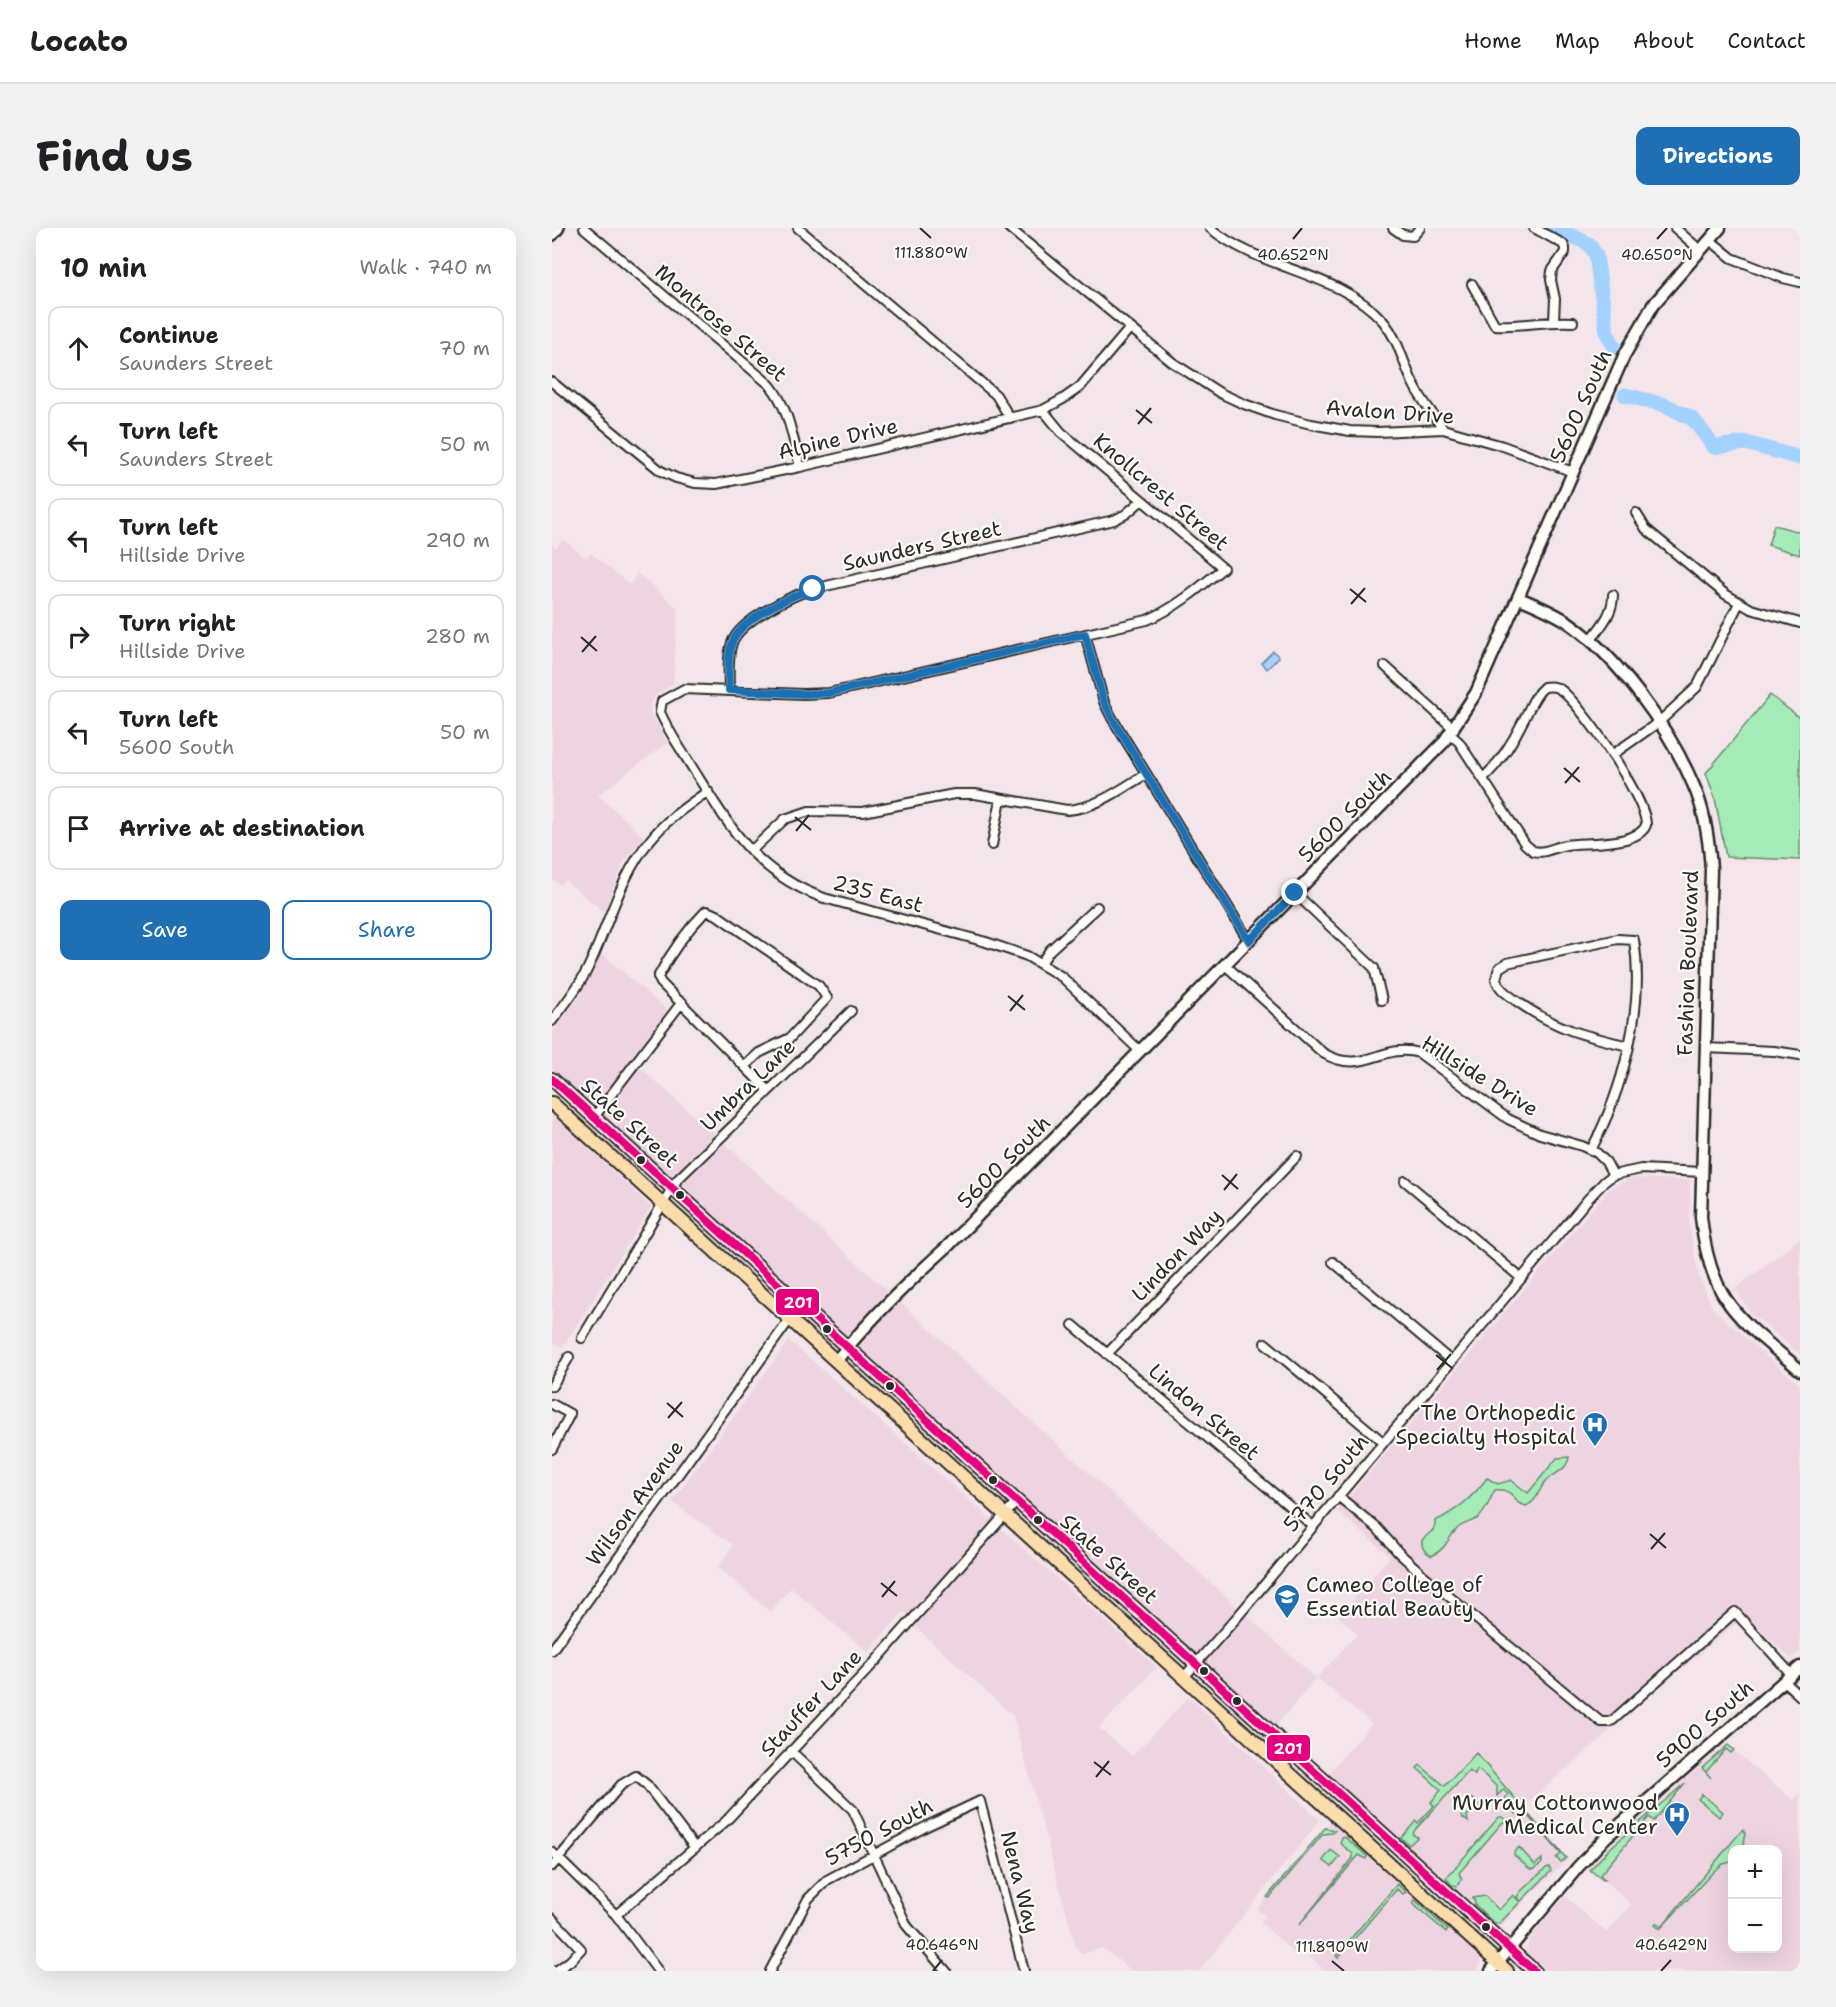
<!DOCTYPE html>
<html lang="en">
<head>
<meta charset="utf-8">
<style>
	:root { --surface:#fff; --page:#f2f2f2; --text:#202124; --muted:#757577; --line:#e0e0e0; --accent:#1f6fb2 }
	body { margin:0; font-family:"Shantell Sans",sans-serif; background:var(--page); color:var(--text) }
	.controls { position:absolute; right:18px; bottom:18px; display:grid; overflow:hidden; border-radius:12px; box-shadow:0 6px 24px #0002 }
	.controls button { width:54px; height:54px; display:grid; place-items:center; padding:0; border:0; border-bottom:2px solid var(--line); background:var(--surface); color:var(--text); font:30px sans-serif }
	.stop { position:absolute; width:18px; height:18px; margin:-14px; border:4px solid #1f6fb2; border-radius:50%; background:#fff }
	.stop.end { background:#1f6fb2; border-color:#fff; box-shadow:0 2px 6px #0008 }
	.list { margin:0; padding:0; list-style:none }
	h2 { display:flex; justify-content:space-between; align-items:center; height:78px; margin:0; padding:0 24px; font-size:26px }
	h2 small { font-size:20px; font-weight:400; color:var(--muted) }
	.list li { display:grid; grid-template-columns:39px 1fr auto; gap:18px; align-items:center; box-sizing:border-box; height:84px; margin:0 12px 12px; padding:0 12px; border:2px solid var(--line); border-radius:12px }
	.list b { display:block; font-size:22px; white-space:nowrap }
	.list p { margin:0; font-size:20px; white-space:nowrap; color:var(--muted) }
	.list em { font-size:20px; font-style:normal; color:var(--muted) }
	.actions { display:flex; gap:12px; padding:18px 24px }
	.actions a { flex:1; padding:14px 0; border:2px solid var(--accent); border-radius:12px; text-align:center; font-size:21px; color:var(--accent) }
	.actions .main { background:var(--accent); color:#fff }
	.icon { flex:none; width:33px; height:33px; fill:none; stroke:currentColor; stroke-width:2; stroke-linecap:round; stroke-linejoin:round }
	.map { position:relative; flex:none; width:1248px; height:1743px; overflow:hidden; border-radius:12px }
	header { display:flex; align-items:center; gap:36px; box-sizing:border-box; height:84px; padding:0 30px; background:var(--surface); border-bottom:2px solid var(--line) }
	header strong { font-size:28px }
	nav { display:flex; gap:33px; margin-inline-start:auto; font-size:21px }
	.intro { display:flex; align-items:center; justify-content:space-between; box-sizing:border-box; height:144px; padding:0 36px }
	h1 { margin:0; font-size:42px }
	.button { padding:15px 27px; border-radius:12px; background:var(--accent); color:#fff; font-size:21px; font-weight:700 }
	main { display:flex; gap:36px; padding:0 36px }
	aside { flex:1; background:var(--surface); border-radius:12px; box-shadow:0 6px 24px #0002 }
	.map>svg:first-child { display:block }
</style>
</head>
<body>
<header>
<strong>Locato</strong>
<nav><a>Home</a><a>Map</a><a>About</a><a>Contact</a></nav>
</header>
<div class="intro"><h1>Find us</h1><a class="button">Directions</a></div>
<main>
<aside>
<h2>10 min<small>Walk · 740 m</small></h2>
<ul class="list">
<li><svg class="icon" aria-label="ahead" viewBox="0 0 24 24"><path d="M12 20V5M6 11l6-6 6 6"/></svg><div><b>Continue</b><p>Saunders Street</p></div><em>70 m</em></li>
<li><svg class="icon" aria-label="left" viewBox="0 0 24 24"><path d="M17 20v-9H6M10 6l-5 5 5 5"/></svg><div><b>Turn left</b><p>Saunders Street</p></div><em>50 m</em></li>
<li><svg class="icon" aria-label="left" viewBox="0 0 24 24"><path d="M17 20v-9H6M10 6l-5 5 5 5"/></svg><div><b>Turn left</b><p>Hillside Drive</p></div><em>290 m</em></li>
<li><svg class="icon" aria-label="right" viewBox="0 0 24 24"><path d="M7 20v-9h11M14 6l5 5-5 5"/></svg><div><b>Turn right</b><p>Hillside Drive</p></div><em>280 m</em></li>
<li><svg class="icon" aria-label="left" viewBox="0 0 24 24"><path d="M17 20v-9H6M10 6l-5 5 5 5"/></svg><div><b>Turn left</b><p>5600 South</p></div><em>50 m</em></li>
<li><svg class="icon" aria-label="arrive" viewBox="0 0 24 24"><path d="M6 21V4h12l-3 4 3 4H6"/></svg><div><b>Arrive at destination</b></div></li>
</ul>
<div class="actions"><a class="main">Save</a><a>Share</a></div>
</aside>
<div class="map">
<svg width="1248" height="1743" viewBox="0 0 1248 1743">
	<rect width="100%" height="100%" fill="#f4e5ea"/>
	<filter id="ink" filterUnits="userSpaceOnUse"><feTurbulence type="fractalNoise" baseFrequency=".0167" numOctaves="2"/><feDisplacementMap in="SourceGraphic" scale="12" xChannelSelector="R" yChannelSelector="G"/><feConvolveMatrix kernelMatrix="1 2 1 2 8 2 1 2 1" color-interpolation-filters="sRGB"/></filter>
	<g filter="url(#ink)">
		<path fill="#eed4e1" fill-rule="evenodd" d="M11 311 34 330 39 325 78 357 85 345 126 380 121 456 104 467 98 478V484L116 514 46 567 92 609 72 634 52 684 13 652 8 657 0 651V316L4 320Z
			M49 725 115 782 79 831 764 1450 723 1499 0 841V806L28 767Z
			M0 886 99 979 11 1119 0 1114Z
			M1081 950 1138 952 1137 995 1146 1045 1161 1081 1248 1157V1424L1239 1431 1194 1387 1123 1446 971 1579 1016 1632 979 1666 950 1698 945 1699 775 1546 820 1496 765 1450 805 1406 787 1388 838 1328 785 1283 1059 959Z
			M1248 1010V1126L1201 1087 1183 1061Z
			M237 1112 605 1439 547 1500 580 1528 637 1469 768 1592 647 1743H580L551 1720 530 1726 524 1720 461 1488 363 1398 352 1383 316 1424 239 1360 218 1384 166 1339 181 1317 120 1274Z
			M1174 1516 1241 1572 1248 1565V1743H992L977 1728 975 1719 978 1710 1013 1668 1055 1705 1079 1676 1037 1640 1061 1615ZM1180 1622H1226V1720H1180Z
			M779 1593 927 1728 929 1735 924 1743H773L749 1720 742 1725 708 1694 713 1688 705 1681Z"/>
		<path fill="#a4ebb8" stroke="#688b72" stroke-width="1.5" d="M1222 297 1248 304V327L1216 317Z
			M1218 467 1248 490V632L1174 629 1163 570 1154 545Z
			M1017 1229C1015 1243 1003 1244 994 1253 986 1262 986 1273 974 1278L966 1275C961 1265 954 1261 943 1262 937 1272 935 1283 926 1290 919 1295 910 1295 905 1301 894 1312 897 1318 880 1328 873 1324 869 1321 870 1312 876 1305 884 1304 883 1293 905 1283 921 1269 935 1250L946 1256 959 1252 976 1265 1005 1230Z
			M1176 1517 1182 1522 1179 1525 1174 1521 1154 1544 1159 1550 1150 1540Z
			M924 1525 1014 1630 1009 1634 1004 1630 1009 1626 975 1587 969 1590 951 1574 956 1566 951 1562 945 1568V1559L928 1543 925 1542 923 1547 917 1543 862 1603 861 1607 866 1609 857 1617 849 1610 864 1593 866 1595 882 1578 879 1574 889 1562 865 1540 868 1537 893 1558Z
			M1133 1555 1102 1593 1097 1589 1048 1647 1053 1652H1051L1038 1642 1056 1622Z
			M1150 1566 1171 1584 1167 1589 1146 1571Z
			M920 1571 926 1574 929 1581 926 1586 924 1582 920 1583 915 1588 916 1594 910 1589 911 1584 908 1581 915 1573Z
			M947 1589H950L955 1593 950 1595 907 1645 910 1651 905 1658 900 1657 894 1650Z
			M773 1600 783 1602 781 1605 771 1606 717 1670 715 1669Z
			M1191 1601 1194 1605 1191 1621 1180 1622V1634L1171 1636 1162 1643 1108 1701 1103 1697 1104 1695 1109 1699Z
			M790 1609 794 1610 815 1628 814 1631 807 1627 747 1697 801 1630V1626L788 1615Z
			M967 1619 983 1637 990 1631V1635L983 1641H978L962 1627V1624Z
			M779 1622 788 1629 780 1639 771 1632Z
			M997 1639 999 1643 969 1673 965 1669 968 1664 994 1640Z
			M845 1656 854 1664 851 1666 845 1661 786 1730 784 1728Z
			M961 1667 968 1674 947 1696 942 1695 922 1676 923 1673 920 1670 933 1668 947 1682Z
			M863 1672 896 1702 894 1704 861 1676Z"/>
		<path fill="#a4d2ff" stroke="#748faa" stroke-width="1.5" d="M721 423 727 429 715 441 709 435Z"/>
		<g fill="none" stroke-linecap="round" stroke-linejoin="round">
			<path stroke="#a4d2ff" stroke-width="15" d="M1003 0 1037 16 1044 27 1055 105 1063 120
				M1073 167 1113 177 1141 191 1162 219 1194 215 1248 230"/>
			<defs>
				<path id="street" d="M32 0 218 157C237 180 241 211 248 239
					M246 0 444 167 458 190
					M457 0 620 134 668 165 692 176 723 187 759 196 798 203 826 204 891 201 951 218 1021 244
					M658 0C710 43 786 43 831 93 848 113 851 137 863 159 871 174 882 187 891 201
					M841 0 851 7 861 8 868 0
					M982 0 1011 16 1013 20V24L1000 43 999 52 1003 71 1002 92
					M1123 0 1148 22
					M1158 12 1180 30 1231 50 1248 54
					M920 56 943 97C969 99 994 92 1021 94
					M0 154 109 243 124 250 143 255 164 256 248 239 491 182 511 171 528 159 578 100
					M491 182 509 204 671 340C647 360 624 380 595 392L277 465 251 466 132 461 110 473 108 484C117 505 131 524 143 544 179 601 205 646 272 670L434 714 475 728 510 749 588 823
					M1084 285 1094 301 1173 366 1199 381 1248 395
					M533 406 552 474 560 490 697 713
					M1038 413C1049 398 1061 386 1061 367
					M833 438 902 501
					M177 462C177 447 175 429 180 415 188 392 239 368 261 361L562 292 574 286 590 272
					M898 506 907 514 973 616 981 623C993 626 1002 619 1014 617 1033 614 1086 618 1094 597 1095 572 1027 472 1006 460 1001 458 997 458 992 459 981 468 977 483 970 495 960 515 948 535 931 550
					M1060 527 1107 494 1145 459 1187 375
					M440 617 449 571
					M199 623 233 591 257 583 311 584 402 566H423L515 582C545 580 569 561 594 546
					M743 665 822 740 830 772
					M489 735 498 722 545 679
					M673 737 771 825C812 849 829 814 867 825L956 891 988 906 1030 918 1045 925 1054 934 1061 947 1089 941 1150 944
					M0 793C13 776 27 759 36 740 57 696 68 648 99 611 115 591 135 578 156 563
					M1153 820 1222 823 1248 827
					M193 838 207 825 238 810 275 770 267 758 165 687 154 683C136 701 118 726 106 749L109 755 216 862
					M42 889 130 774
					M1039 922C1071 862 1093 780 1082 712L1066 711 955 735 947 740 944 751C947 762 957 767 966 774 1004 801 1033 808 1077 818
					M853 953 969 1050
					M781 1034 899 1133
					M521 1097 761 1298
					M30 1110 125 952 299 783
					M713 1115 831 1214
					M555 1126 745 928
					M0 1158 17 1129
					M0 1176 18 1186 0 1221
					M786 1268 825 1300 847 1325 870 1346 1049 1494H1057L1061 1492 1183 1384 1239 1446
					M0 1422 238 1091
					M632 1449 686 1388 1036 971 1052 954 1061 947
					M1232 1453 1248 1468
					M239 1523 301 1582 355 1698 394 1743
					M0 1624 64 1687 106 1743
					M0 1638 69 1557 84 1548 95 1557 143 1620
					M64 1687 174 1593 322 1435 465 1273
					M0 1690 29 1721 18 1733 4 1743
					M218 1743 256 1671 275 1652 375 1598 428 1573 472 1743"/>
				<path id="secondary" d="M0 7 6 0
					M967 370C984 377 1001 384 1016 394 1066 429 1117 500 1141 556 1153 582 1157 612 1159 641L1149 989C1158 1075 1187 1090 1248 1142
					M284 1133C317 1092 356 1054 395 1019L891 515 924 465 1072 128 1101 77 1168 0
					M939 1743 1026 1639 1054 1609 1248 1439"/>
				<path id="primary" d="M0 851 982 1743
					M0 875 955 1743"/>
			</defs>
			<use href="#street" stroke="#2b2b2b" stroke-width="12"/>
			<use href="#secondary" stroke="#2b2b2b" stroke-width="15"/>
			<use href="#primary" stroke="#2b2b2b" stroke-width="16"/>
			<use href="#street" stroke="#fdfcf7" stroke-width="8"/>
			<use href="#secondary" stroke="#fdfcf7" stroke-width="10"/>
			<use href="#primary" stroke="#fbddab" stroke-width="12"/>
			<defs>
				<path id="bus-1" d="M0 851 982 1743"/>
			</defs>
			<use href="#bus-1" stroke="#fdfcf7" stroke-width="12"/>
			<use href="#bus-1" stroke="#e5007d" stroke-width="8"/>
		</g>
	</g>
	<g fill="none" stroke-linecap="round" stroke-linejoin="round" filter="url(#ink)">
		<path stroke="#1f6fb2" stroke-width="8" d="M261 361C239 368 188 391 180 415 175 429 177 447 177 462L251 466 277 465 533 406 552 474 560 490 697 713 743 665"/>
	</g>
	<path fill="none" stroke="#2b2b2b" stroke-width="2" d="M368 0 379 10M741 11 750 0M1105 11 1115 0M584 182 600 195M586 196 599 180M798 361 814 374M799 376 813 360M29 409 45 423M30 424 44 408M1012 540 1028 554M1013 555 1027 539M243 589 259 602M244 603 257 587M456 768 473 782M458 783 471 767M670 947 686 961M672 962 685 946M884 1127 900 1140M885 1142 899 1126M115 1175 131 1189M116 1190 130 1174M1098 1306 1114 1320M1099 1321 1113 1305M329 1355 345 1368M330 1369 343 1353M542 1534 559 1547M544 1549 557 1533M780 1733 792 1743M381 1743 390 1732M1109 1743 1119 1732"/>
	<defs>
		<symbol id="hospital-pin" viewBox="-11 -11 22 30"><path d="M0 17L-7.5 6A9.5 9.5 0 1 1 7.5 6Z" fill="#1f6fb2" stroke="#fdfcf7"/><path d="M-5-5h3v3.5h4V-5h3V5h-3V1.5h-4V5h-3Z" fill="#fff"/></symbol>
		<symbol id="university-pin" viewBox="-11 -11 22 30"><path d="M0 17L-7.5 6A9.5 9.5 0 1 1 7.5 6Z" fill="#1f6fb2" stroke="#fdfcf7"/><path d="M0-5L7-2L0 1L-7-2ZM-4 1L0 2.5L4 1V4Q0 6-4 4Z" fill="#fff"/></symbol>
	</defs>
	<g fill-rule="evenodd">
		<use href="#hospital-pin" x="1028" y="1182" width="30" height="40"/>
		<use href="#university-pin" x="720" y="1354" width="30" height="40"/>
		<use href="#hospital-pin" x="1110" y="1572" width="30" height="40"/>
	</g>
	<g fill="#2b2b2b" stroke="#fdfcf7" stroke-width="2">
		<circle cx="89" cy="932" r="5"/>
		<circle cx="128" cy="967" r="5"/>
		<circle cx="275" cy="1101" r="5"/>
		<circle cx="338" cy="1158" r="5"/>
		<circle cx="441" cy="1252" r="5"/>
		<circle cx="486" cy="1292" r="5"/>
		<circle cx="652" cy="1443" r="5"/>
		<circle cx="685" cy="1473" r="5"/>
		<circle cx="934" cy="1699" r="5"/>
	</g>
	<g text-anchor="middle" stroke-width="4.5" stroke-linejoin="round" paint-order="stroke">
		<g font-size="21" fill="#2b2b2b" stroke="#fdfcf7">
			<text transform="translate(169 95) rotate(41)" y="7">Montrose Street</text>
			<text transform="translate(1029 178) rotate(-66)" y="7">5600 South</text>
			<text transform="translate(838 184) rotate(4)" y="7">Avalon Drive</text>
			<text transform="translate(286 211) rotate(-13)" y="7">Alpine Drive</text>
			<text transform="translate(609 264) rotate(40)" y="7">Knollcrest Street</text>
			<text transform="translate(370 318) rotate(-13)" y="7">Saunders Street</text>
			<text transform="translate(793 588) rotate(-45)" y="7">5600 South</text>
			<text transform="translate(326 666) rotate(15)" y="7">235 East</text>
			<text transform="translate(1136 735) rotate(-88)" y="7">Fashion Boulevard</text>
			<text transform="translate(928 848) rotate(32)" y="7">Hillside Drive</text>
			<text transform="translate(196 857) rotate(-44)" y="7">Umbra Lane</text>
			<text transform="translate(78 895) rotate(42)" y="7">State Street</text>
			<text transform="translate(452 934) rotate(-45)" y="7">5600 South</text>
			<text transform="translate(625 1027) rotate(-46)" y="7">Lindon Way</text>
			<text transform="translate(652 1184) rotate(40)" y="7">Lindon Street</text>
			<text transform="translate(774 1255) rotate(-50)" y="7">5770 South</text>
			<text transform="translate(83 1275) rotate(-54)" y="7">Wilson Avenue</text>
			<text transform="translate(557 1331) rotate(42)" y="7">State Street</text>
			<text transform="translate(259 1475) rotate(-47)" y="7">Stauffer Lane</text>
			<text transform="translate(1153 1496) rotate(-41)" y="7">5900 South</text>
			<text transform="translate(327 1604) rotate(-28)" y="7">5750 South</text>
			<text transform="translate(468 1654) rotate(76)" y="7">Nena Way</text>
		</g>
		<g font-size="21" fill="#2b2b2b" stroke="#fdfcf7" text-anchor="end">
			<text x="1024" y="1192">The Orthopedic<tspan x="1024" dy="24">Specialty Hospital</tspan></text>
			<text x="754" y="1364" text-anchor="start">Cameo College of<tspan x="754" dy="24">Essential Beauty</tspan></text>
			<text x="1106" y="1582">Murray Cottonwood<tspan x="1106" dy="24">Medical Center</tspan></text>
		</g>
	</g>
	<g font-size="15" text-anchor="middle" fill="#2b2b2b" stroke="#fdfcf7" stroke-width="4.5" stroke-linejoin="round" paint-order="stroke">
		<text x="379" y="30">111.880°W</text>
		<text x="741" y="32">40.652°N</text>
		<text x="1105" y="32">40.650°N</text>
		<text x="390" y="1722">40.646°N</text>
		<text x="1119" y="1722">40.642°N</text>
		<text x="780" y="1724">111.890°W</text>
	</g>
	<g stroke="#fdfcf7" stroke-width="2">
		<rect x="223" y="1060" width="45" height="28" rx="6" fill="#e5007d"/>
		<rect x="714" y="1506" width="45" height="28" rx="6" fill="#e5007d"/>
	</g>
	<g font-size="16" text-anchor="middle" font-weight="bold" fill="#fff">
		<text x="246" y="1080">201</text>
		<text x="736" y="1526">201</text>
	</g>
</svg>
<div class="controls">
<button>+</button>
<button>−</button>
</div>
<div class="stop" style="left:261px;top:361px"></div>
<div class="stop end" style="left:743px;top:665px"></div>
</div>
</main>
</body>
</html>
